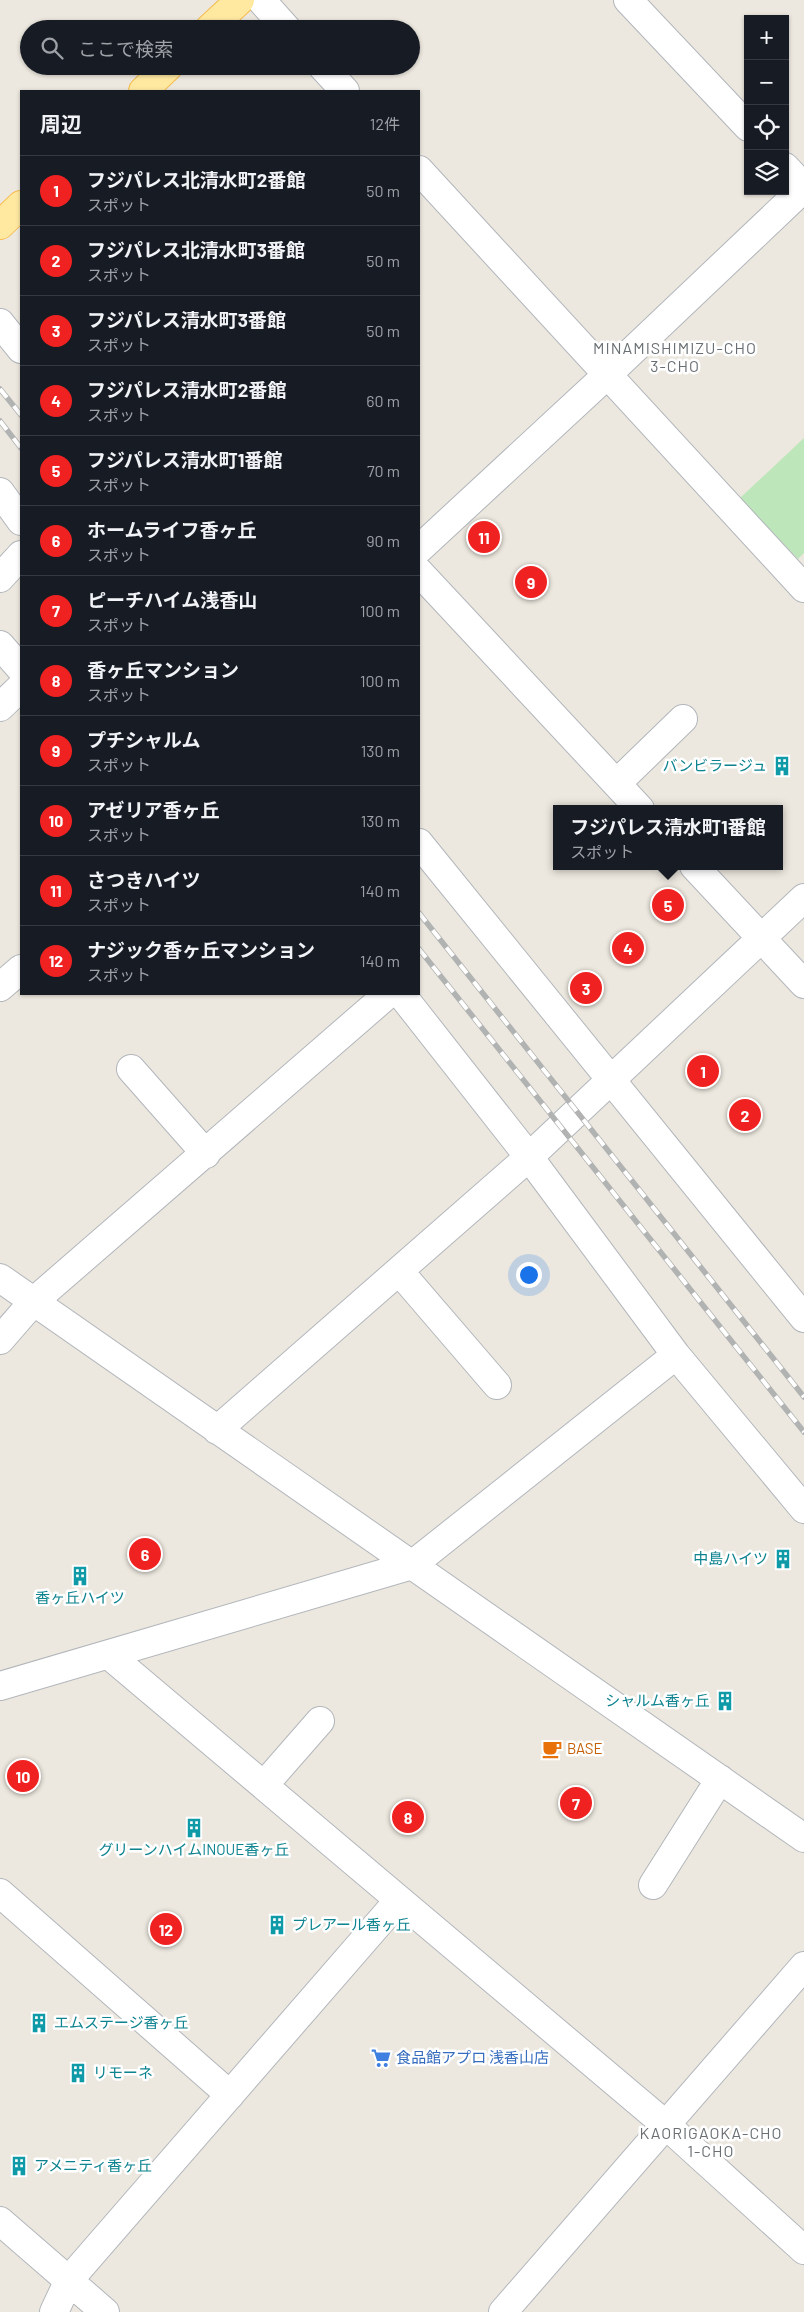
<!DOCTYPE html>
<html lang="ja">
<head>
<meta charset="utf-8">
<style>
	:root { --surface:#171b24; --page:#20242c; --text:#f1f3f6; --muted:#9ea1a6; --line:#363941; --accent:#f02221 }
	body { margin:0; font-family:Barlow,"Noto Sans JP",sans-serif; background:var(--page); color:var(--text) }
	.controls { position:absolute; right:15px; top:15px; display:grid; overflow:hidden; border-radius:0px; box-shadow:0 1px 4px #0004 }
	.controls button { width:45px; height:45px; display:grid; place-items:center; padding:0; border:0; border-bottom:1px solid var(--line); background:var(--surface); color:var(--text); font:25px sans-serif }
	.you { position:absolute; left:528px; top:1274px; width:18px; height:18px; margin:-12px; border:4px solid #fff; border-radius:50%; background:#1a73e8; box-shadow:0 0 0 8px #1a73e833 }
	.badge { display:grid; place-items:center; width:32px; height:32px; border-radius:50%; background:var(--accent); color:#fff; font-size:16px; font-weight:700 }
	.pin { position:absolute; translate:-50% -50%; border:2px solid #fff; box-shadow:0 1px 5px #0006 }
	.popup { position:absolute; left:553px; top:805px; width:230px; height:65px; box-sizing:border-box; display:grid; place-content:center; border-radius:0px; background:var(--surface); filter:drop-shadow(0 1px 4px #0005); font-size:16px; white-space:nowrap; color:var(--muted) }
	.popup b { font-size:19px; color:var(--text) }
	.popup::after { content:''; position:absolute; left:50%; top:100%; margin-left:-10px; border:10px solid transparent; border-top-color:var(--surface) }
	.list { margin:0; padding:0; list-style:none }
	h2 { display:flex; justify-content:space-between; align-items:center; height:65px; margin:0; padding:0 20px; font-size:21px }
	h2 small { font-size:16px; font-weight:400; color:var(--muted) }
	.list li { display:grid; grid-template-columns:32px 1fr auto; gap:15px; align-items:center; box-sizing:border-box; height:70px; padding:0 20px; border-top:1px solid var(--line) }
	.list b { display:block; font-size:19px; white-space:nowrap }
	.list p { margin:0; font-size:16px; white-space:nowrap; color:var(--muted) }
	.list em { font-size:16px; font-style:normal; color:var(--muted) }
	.icon { flex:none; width:28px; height:28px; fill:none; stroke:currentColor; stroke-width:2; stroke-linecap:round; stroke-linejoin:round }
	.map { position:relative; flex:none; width:804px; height:2312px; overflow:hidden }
	.search { position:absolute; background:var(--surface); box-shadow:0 1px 4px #0004; left:20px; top:20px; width:400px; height:55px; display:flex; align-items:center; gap:12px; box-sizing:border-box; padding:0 18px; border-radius:28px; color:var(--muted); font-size:19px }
	.panel { position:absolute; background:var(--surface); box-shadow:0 1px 4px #0004; left:20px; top:90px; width:400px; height:905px; border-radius:0px }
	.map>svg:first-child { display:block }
</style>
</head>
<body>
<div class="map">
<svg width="804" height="2312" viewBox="0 0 804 2312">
	<rect width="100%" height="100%" fill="#ece8df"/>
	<path fill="#bde6ba" d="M804 438V553L798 559 740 498Z"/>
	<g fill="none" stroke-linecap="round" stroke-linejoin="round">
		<defs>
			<path id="minor" d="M261 0 287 29
				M628 0 748 127
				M322 66 345 91
				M785 167 804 187
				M419 170 804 588
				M0 323 21 349
				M0 492 21 521
				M419 549 608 374 804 188
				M419 572 640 809
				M0 578 21 555
				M0 645 21 669
				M0 707 21 687
				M617 783 683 719
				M419 843 804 1318
				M694 866 804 984
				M0 987 21 969
				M401 994 529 1157 676 1355 804 1509
				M131 1069 206 1154
				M399 1271 497 1385
				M0 1278 804 1838
				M0 1340 33 1302 388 994
				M217 1430 529 1157 804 898
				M109 1655 666 2125 804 2250
				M0 1686 412 1565 676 1355
				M264 1785 320 1721
				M653 1885 720 1779
				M0 1893 230 2095
				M0 2221 105 2312
				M54 2312 69 2280 399 1900
				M503 2312 804 1966"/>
			<path id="major" d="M209 29 240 0
				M143 91 169 66
				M0 225 21 205"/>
		</defs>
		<use href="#minor" stroke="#b2b6bb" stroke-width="30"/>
		<use href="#major" stroke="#f7bb4d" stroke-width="30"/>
		<use href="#minor" stroke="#fff" stroke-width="28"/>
		<use href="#major" stroke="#ffe9a1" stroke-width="28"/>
		<defs>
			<path id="rail" d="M0 389 21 415
				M0 421 21 448
				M419 913 804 1397
				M419 949 804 1432"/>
		</defs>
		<use href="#rail" stroke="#b1b2b2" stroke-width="5.5"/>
		<use href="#rail" stroke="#fff" stroke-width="4" stroke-dasharray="11" stroke-linecap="butt"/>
	</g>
	<defs>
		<symbol id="building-bare" viewBox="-9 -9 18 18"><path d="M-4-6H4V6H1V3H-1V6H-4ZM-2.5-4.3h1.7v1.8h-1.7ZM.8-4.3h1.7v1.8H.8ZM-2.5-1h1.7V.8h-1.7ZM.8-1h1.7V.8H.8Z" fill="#0f9aa8" stroke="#fff" stroke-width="2.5" paint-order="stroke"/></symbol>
		<symbol id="cafe-bare" viewBox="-9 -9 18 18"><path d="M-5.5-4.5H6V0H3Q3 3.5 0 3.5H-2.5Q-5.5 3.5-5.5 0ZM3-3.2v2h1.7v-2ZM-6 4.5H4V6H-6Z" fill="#e8710a" stroke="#fff" stroke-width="2.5" paint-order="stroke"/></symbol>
		<symbol id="supermarket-bare" viewBox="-9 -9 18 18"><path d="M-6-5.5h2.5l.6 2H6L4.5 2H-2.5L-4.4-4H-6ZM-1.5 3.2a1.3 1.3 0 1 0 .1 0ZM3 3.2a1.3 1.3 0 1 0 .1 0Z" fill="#3f7fe0" stroke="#fff" stroke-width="2.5" paint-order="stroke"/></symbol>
	</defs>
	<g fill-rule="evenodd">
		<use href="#building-bare" x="768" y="752" width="28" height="28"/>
		<use href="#building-bare" x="769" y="1545" width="28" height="28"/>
		<use href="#building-bare" x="66" y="1562" width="28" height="28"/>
		<use href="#building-bare" x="711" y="1687" width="28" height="28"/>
		<use href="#cafe-bare" x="538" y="1735" width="28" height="28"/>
		<use href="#building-bare" x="180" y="1814" width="28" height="28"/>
		<use href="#building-bare" x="263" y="1911" width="28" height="28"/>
		<use href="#building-bare" x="25" y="2009" width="28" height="28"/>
		<use href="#supermarket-bare" x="367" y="2044" width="28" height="28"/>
		<use href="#building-bare" x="64" y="2059" width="28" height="28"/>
		<use href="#building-bare" x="5" y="2152" width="28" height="28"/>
	</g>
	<g text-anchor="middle" stroke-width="5" stroke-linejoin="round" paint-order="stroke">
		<g font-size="15" fill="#0d838f" stroke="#fff" text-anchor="start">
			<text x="767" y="771" text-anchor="end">バンビラージュ</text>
			<text x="768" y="1564" text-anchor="end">中島ハイツ</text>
			<text x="80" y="1603" text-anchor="middle">香ヶ丘ハイツ</text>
			<text x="710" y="1706" text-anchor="end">シャルム香ヶ丘</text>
			<text x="194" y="1855" text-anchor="middle">グリーンハイムINOUE香ヶ丘</text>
			<text x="292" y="1930">プレアール香ヶ丘</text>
			<text x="54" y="2028">エムステージ香ヶ丘</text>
			<text x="93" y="2078">リモーネ</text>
			<text x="34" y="2171">アメニティ香ヶ丘</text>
		</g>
		<g font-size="15" fill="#c56008" stroke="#fff" text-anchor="start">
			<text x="567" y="1754">BASE</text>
		</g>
		<g font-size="15" fill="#366cbe" stroke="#fff" text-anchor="start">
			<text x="396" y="2063">食品館アプロ 浅香山店</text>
		</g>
		<g font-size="16" letter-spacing="1" fill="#696f73" stroke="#fff">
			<text x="675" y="354">MINAMISHIMIZU-CHO<tspan x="675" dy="18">3-CHO</tspan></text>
			<text x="711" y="2139">KAORIGAOKA-CHO<tspan x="711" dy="18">1-CHO</tspan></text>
		</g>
	</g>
</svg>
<div class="controls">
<button>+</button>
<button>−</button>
<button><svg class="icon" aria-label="locate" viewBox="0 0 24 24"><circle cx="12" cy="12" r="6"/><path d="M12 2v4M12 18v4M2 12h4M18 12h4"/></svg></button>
<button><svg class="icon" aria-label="layers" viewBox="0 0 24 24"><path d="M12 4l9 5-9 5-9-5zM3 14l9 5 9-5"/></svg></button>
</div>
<div class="you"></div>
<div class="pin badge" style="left:703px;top:1071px">1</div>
<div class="pin badge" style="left:745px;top:1115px">2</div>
<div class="pin badge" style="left:586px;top:988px">3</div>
<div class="pin badge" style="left:628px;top:948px">4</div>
<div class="pin badge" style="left:668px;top:905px">5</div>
<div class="popup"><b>フジパレス清水町1番館</b>スポット</div>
<div class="pin badge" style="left:145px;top:1554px">6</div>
<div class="pin badge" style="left:576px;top:1803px">7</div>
<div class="pin badge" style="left:408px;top:1817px">8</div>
<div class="pin badge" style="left:531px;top:582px">9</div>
<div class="pin badge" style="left:23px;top:1776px">10</div>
<div class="pin badge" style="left:484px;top:537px">11</div>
<div class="pin badge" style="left:166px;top:1929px">12</div>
<div class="search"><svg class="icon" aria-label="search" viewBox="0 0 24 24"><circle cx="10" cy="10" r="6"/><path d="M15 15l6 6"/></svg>ここで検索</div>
<section class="panel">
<h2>周辺<small>12件</small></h2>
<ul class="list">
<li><span class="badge">1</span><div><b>フジパレス北清水町2番館</b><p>スポット</p></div><em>50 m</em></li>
<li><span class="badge">2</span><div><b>フジパレス北清水町3番館</b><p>スポット</p></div><em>50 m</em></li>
<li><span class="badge">3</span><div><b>フジパレス清水町3番館</b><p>スポット</p></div><em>50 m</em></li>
<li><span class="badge">4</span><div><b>フジパレス清水町2番館</b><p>スポット</p></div><em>60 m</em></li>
<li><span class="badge">5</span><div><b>フジパレス清水町1番館</b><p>スポット</p></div><em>70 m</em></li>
<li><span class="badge">6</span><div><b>ホームライフ香ヶ丘</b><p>スポット</p></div><em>90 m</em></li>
<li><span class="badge">7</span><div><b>ピーチハイム浅香山</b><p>スポット</p></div><em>100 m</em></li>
<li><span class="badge">8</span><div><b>香ヶ丘マンション</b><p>スポット</p></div><em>100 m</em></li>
<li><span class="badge">9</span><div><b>プチシャルム</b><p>スポット</p></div><em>130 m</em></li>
<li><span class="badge">10</span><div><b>アゼリア香ヶ丘</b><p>スポット</p></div><em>130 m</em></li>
<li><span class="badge">11</span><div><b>さつきハイツ</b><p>スポット</p></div><em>140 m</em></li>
<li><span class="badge">12</span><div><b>ナジック香ヶ丘マンション</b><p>スポット</p></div><em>140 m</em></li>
</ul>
</section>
</div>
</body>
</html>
